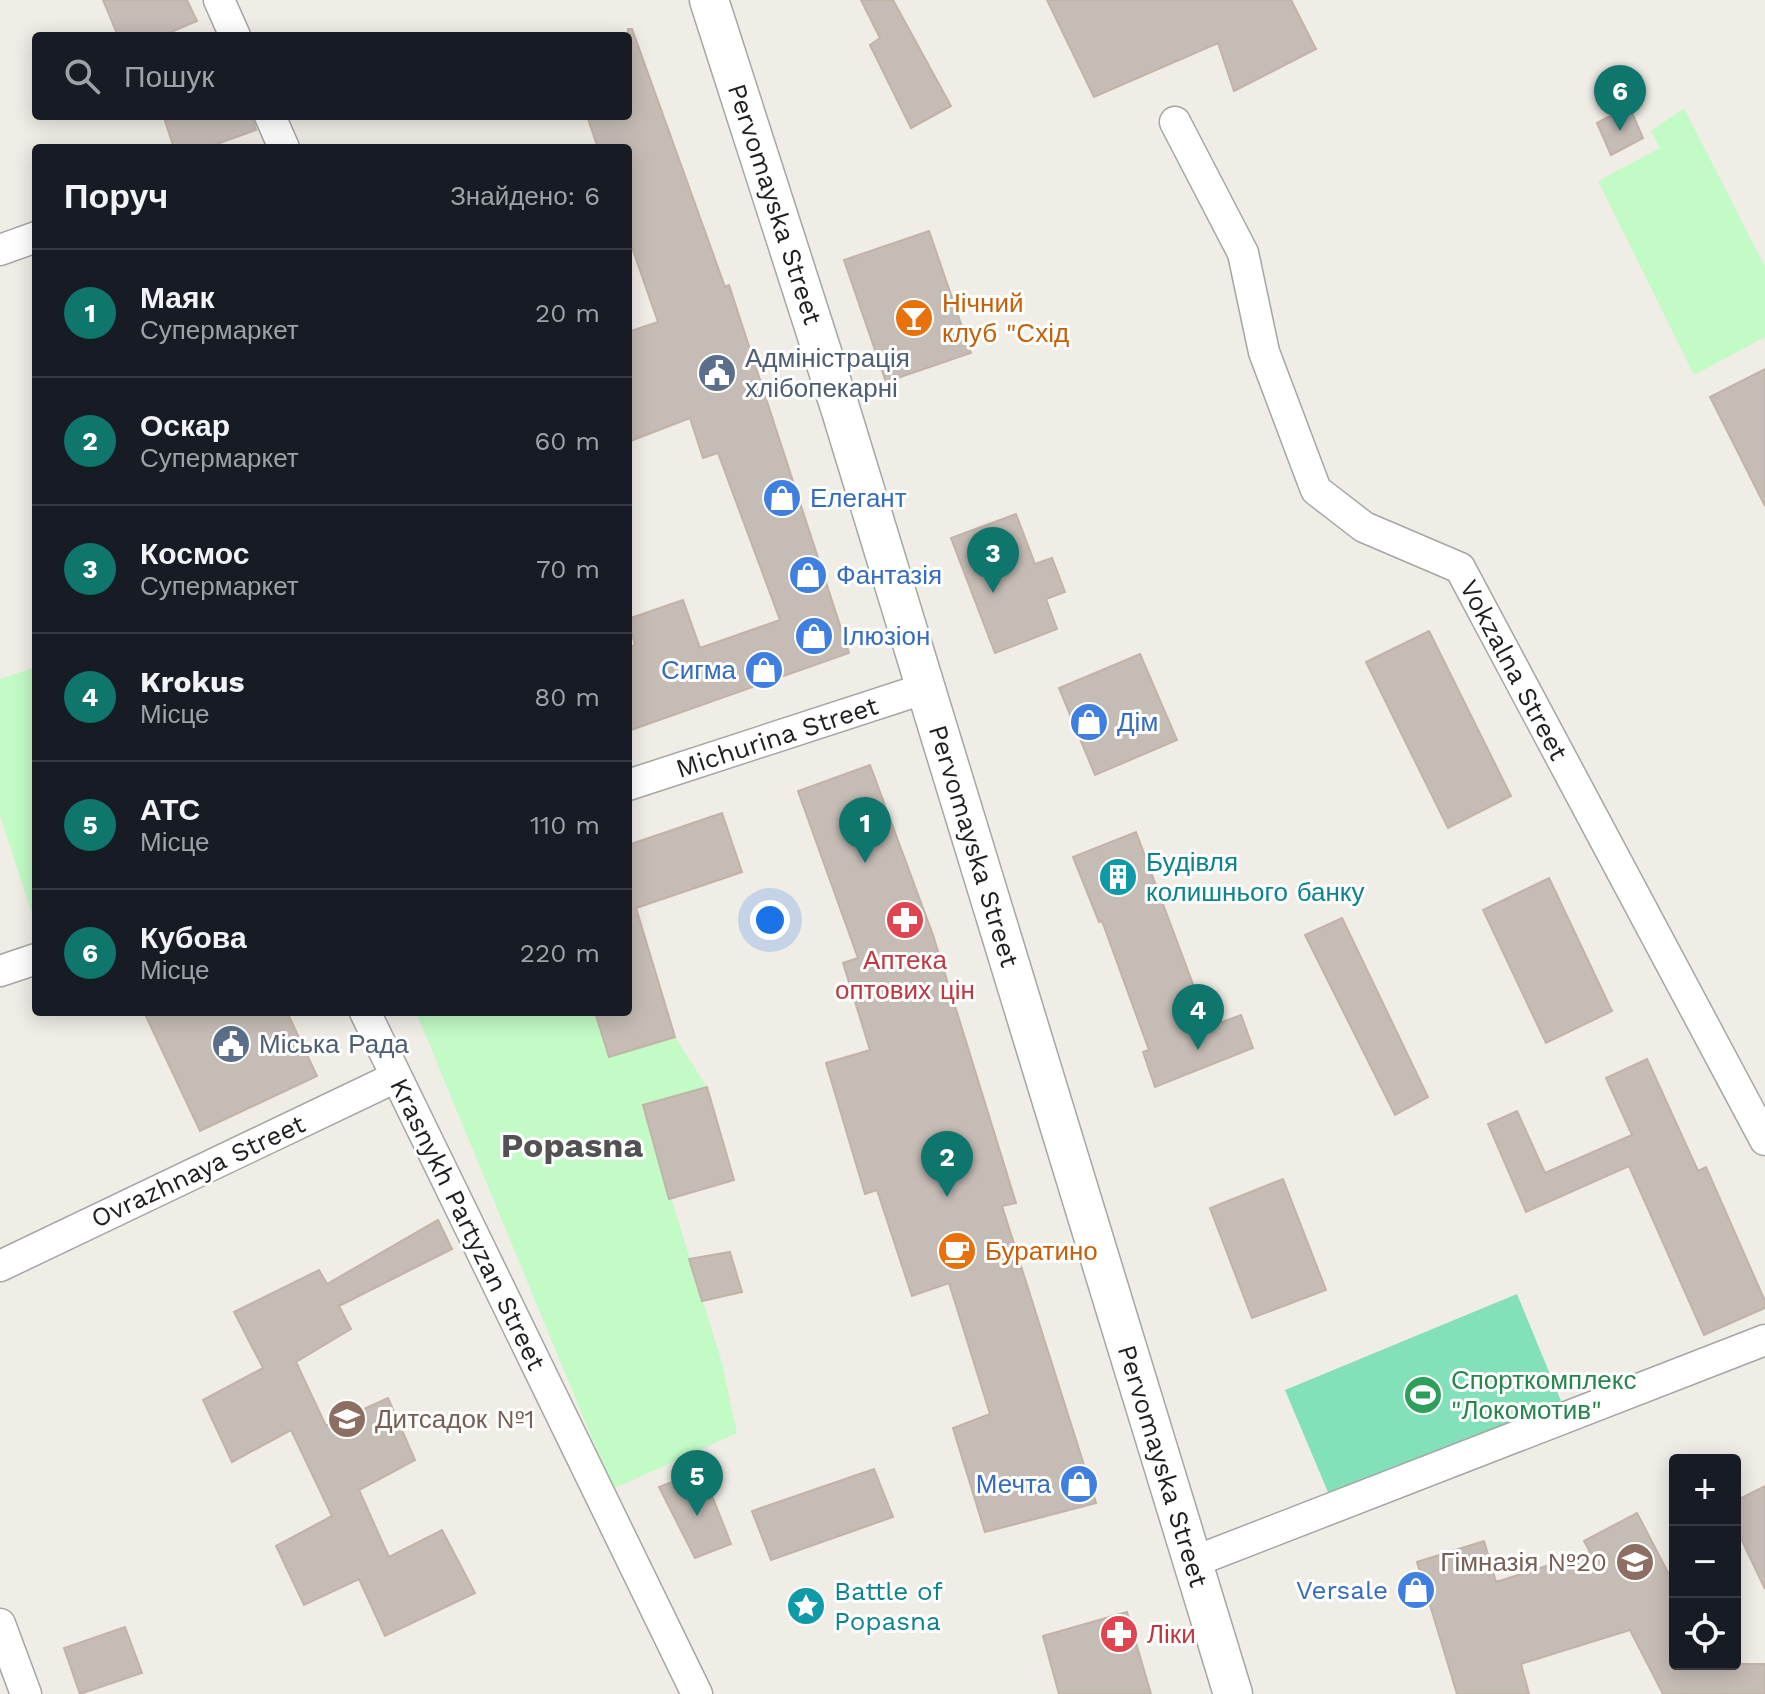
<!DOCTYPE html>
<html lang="uk">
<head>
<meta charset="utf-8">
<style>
	:root { --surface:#171b24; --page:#242831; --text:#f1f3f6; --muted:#9ea1a6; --line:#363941; --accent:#0f766e }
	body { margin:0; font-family:"Work Sans",sans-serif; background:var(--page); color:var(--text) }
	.controls { position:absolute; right:24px; bottom:24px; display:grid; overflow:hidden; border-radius:8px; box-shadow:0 4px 20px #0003 }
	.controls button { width:72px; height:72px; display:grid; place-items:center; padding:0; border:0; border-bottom:2px solid var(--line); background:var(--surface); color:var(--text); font:40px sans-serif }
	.you { position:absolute; left:770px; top:920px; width:28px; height:28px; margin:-20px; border:6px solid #fff; border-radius:50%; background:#1a73e8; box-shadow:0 0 0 12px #1a73e833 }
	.badge { display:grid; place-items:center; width:52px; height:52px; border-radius:50%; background:var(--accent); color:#fff; font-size:26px; font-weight:700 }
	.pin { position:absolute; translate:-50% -66px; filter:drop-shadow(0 2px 4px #0008) }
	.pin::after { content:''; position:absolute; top:42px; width:28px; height:24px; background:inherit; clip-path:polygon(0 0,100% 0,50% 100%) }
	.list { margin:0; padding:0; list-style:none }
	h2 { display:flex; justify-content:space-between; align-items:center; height:104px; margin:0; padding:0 32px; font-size:34px }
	h2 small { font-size:26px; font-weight:400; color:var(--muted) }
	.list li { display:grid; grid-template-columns:52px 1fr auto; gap:24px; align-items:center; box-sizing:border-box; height:128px; padding:0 32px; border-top:2px solid var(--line) }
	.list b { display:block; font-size:30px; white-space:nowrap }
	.list p { margin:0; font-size:26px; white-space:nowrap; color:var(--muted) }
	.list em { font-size:26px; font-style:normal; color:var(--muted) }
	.icon { flex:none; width:44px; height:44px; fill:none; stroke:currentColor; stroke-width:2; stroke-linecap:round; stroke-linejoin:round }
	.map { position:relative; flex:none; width:1765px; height:1694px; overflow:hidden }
	.search { position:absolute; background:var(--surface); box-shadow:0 4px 20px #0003; left:32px; top:32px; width:600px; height:88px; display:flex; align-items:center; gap:20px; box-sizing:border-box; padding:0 28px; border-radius:8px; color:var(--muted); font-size:30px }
	.panel { position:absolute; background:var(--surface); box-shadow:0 4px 20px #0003; left:32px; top:144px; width:600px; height:872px; border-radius:8px }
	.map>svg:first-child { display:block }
</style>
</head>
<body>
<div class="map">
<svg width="1765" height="1694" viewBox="0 0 1765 1694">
	<rect width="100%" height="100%" fill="#f0ece6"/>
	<path fill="#c2fbc5" d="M1684 108 1765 267V337L1694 375 1598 181 1660 148 1651 131Z
		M36 667V926L0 816V679Z
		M416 1012H595L609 1057 675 1037 707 1087 643 1106 722 1363 737 1433 613 1489Z"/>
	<path fill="#82e1b9" d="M1517 1294 1561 1401 1330 1497 1285 1390Z"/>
	<path fill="#c5bcb5" stroke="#c2b3a7" stroke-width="2" d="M103 0H187L197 21 162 36H118Z
		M861 0H893L951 106 911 128 870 45 880 38Z
		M1047 0H1291L1316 49 1234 91 1218 43 1094 97Z
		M628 29H632L725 287 729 285 849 653 628 731V648L635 645 628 619 683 600 700 648 780 620 718 453 703 458 690 418 628 442V332L658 322 628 236V148H598L587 116H628Z
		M1629 106 1643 138 1611 155 1597 123Z
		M181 116H252L256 130 206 148H174L165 121Z
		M929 231 971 353 886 382 844 260Z
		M1765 369V506L1710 397Z
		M1016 514 1035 564 1052 558 1065 592 1046 599 1057 629 995 653 951 538Z
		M1429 631 1511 796 1448 828 1366 662Z
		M1140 654 1177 740 1095 775 1059 688Z
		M870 765 933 935 1016 1203 1002 1206 1096 1503 985 1532 953 1428 990 1414 949 1283 912 1296 877 1190 865 1194 826 1063 870 1050 843 963 858 958 798 791Z
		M722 813 742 872 636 908 675 1037 609 1057 595 1012H628V845Z
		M1136 832 1209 1027 1241 1015 1253 1048 1155 1087 1143 1052 1149 1050 1102 921 1099 922 1073 857Z
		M1549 878 1612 1011 1546 1043 1483 910Z
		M1342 918 1428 1097 1395 1115 1305 935Z
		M144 1012H287L317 1076 200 1131Z
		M1647 1059 1698 1171 1706 1167 1765 1301V1308L1704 1335 1629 1166 1526 1212 1488 1124 1517 1111 1545 1173 1632 1135 1606 1078Z
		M707 1087 734 1180 669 1199 643 1105Z
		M1283 1179 1326 1290 1252 1318 1210 1208Z
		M438 1220 452 1249 339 1306 351 1329 296 1362 326 1426 388 1398 415 1460 359 1490 389 1557 442 1530 475 1593 385 1636 359 1579 304 1605 276 1546 332 1516 291 1430 232 1462 203 1400 263 1368 234 1312 319 1270 327 1284Z
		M730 1252 742 1292 702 1301 689 1259Z
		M874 1469 893 1517 771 1560 752 1511Z
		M702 1470 731 1544 695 1558 659 1487Z
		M1765 1486V1589L1735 1526V1501Z
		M1637 1513 1675 1586V1664H1765V1694H1663L1630 1630 1521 1664 1529 1694H1457L1417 1562 1484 1541 1496 1582 1590 1552 1584 1541Z
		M1127 1612 1151 1694H1059L1043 1636Z
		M125 1627 142 1673 80 1694 64 1648Z"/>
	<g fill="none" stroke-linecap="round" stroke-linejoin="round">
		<defs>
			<path id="minor" d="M219 0 235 36
				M270 116 284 148
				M1175 122 1243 253 1264 352 1316 490 1364 527 1460 568 1765 1140
				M0 250 36 237
				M628 785 926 688
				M0 971 36 959
				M365 1012 697 1694
				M0 1266 396 1077
				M1193 1562 1765 1340
				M0 1624 26 1694"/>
			<path id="tertiary" d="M709 0 841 411 1233 1694"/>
		</defs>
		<use href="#minor" stroke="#a6a6a6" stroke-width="33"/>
		<use href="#tertiary" stroke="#a6a6a6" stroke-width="41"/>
		<use href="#minor" stroke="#fff" stroke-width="30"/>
		<use href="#tertiary" stroke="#fff" stroke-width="38"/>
	</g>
	<defs>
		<symbol id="bar-disc" viewBox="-11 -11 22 22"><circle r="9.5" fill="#e8710a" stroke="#fff"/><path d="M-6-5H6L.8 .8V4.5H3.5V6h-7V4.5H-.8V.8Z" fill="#fff"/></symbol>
		<symbol id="civic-disc" viewBox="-11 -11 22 22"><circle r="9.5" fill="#5c6f8a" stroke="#fff"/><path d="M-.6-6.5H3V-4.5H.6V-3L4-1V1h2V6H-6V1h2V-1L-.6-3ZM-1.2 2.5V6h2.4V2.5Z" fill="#fff"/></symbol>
		<symbol id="shop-disc" viewBox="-11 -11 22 22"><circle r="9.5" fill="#3f7fe0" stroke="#fff"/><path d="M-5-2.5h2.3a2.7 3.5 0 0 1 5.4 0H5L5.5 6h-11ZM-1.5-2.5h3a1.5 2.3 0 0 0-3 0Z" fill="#fff"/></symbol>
		<symbol id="building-disc" viewBox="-11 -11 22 22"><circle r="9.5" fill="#0f9aa8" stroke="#fff"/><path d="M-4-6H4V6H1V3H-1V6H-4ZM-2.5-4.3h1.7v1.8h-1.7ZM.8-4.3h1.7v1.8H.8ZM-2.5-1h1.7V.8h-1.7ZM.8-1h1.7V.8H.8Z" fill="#fff"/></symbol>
		<symbol id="pharmacy-disc" viewBox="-11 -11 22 22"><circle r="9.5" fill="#e0444e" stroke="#fff"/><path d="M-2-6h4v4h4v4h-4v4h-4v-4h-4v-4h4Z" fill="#fff"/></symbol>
		<symbol id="cafe-disc" viewBox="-11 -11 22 22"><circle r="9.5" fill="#e8710a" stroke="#fff"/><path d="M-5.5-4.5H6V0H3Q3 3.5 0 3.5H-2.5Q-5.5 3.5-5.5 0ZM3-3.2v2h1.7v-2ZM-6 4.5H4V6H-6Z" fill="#fff"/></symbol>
		<symbol id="stadium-disc" viewBox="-11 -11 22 22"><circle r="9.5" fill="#2e9e5b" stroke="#fff"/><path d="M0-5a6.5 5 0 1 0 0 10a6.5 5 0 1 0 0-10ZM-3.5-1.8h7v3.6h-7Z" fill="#fff"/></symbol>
		<symbol id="school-disc" viewBox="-11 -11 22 22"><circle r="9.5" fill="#8d6e63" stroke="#fff"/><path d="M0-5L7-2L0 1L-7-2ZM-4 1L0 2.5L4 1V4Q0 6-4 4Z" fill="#fff"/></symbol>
		<symbol id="sight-disc" viewBox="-11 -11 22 22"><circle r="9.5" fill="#0f9aa8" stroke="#fff"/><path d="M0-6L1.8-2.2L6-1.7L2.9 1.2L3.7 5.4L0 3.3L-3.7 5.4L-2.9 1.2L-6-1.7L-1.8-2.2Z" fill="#fff"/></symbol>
	</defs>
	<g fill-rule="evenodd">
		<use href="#bar-disc" x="892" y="296" width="44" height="44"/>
		<use href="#civic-disc" x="695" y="351" width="44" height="44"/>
		<use href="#shop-disc" x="760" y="476" width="44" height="44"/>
		<use href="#shop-disc" x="786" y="553" width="44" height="44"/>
		<use href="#shop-disc" x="792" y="614" width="44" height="44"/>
		<use href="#shop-disc" x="742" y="648" width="44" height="44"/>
		<use href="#shop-disc" x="1067" y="700" width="44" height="44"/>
		<use href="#building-disc" x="1096" y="855" width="44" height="44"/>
		<use href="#pharmacy-disc" x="883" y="898" width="44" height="44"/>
		<use href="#civic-disc" x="209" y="1022" width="44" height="44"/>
		<use href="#cafe-disc" x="935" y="1229" width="44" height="44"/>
		<use href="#stadium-disc" x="1401" y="1373" width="44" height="44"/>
		<use href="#school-disc" x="325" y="1397" width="44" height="44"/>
		<use href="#shop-disc" x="1057" y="1462" width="44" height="44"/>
		<use href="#school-disc" x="1613" y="1540" width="44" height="44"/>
		<use href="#shop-disc" x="1394" y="1568" width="44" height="44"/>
		<use href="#sight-disc" x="784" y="1584" width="44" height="44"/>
		<use href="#pharmacy-disc" x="1097" y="1612" width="44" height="44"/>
	</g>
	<g text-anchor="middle" stroke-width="6" stroke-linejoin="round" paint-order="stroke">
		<g font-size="26" fill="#1f1f1f" stroke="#fff">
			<text transform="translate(775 204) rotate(72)" y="9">Pervomayska Street</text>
			<text transform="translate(1514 670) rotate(62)" y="9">Vokzalna Street</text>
			<text transform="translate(777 737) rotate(-18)" y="9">Michurina Street</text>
			<text transform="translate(974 846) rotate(73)" y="9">Pervomayska Street</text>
			<text transform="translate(198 1171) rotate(-25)" y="9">Ovrazhnaya Street</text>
			<text transform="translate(468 1224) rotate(64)" y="9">Krasnykh Partyzan Street</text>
			<text transform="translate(1163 1466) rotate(73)" y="9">Pervomayska Street</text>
		</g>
		<g font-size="26" fill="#c56008" stroke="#fff" text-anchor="start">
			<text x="942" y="312">Нічний<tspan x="942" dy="30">клуб "Схід</tspan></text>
			<text x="985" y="1260">Буратино</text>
		</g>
		<g font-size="26" fill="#4e5e75" stroke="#fff" text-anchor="start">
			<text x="745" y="367">Адміністрація<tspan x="745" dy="30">хлібопекарні</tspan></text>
			<text x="259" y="1053">Міська Рада</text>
		</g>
		<g font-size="26" fill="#366cbe" stroke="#fff" text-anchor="start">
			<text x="810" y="507">Елегант</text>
			<text x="836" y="584">Фантазія</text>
			<text x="842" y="645">Ілюзіон</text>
			<text x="736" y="679" text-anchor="end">Сигма</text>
			<text x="1117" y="731">Дім</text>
			<text x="1051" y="1493" text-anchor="end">Мечта</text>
			<text x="1388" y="1599" text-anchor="end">Versale</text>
		</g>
		<g font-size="26" fill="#0d838f" stroke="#fff" text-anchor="start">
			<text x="1146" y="871">Будівля<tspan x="1146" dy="30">колишнього банку</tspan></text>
			<text x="834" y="1600">Battle of<tspan x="834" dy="30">Popasna</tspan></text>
		</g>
		<g font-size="26" fill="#be3a42" stroke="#fff">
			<text x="905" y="969">Аптека<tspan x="905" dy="30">оптових цін</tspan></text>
			<text x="1147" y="1643" text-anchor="start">Ліки</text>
		</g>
		<g font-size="26" fill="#27864d" stroke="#fff" text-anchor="start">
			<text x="1451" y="1389">Спорткомплекс<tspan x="1451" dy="30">"Локомотив"</tspan></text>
		</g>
		<g font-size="26" fill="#785e54" stroke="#fff" text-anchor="start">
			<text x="375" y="1428">Дитсадок №1</text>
			<text x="1607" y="1571" text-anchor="end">Гімназія №20</text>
		</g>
		<g font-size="34" font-weight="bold" fill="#525252" stroke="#fff">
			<text x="572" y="1157">Popasna</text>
		</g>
	</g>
</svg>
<div class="controls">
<button>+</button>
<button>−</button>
<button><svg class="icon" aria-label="locate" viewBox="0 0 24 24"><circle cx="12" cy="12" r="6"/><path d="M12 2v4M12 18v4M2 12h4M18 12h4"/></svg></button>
</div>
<div class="you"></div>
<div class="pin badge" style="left:865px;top:863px">1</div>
<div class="pin badge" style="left:947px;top:1197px">2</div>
<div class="pin badge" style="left:993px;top:593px">3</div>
<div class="pin badge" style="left:1198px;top:1050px">4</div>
<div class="pin badge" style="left:697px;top:1516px">5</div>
<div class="pin badge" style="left:1620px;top:131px">6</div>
<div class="search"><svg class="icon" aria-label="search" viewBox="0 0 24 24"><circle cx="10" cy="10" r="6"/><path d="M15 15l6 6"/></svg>Пошук</div>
<section class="panel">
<h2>Поруч<small>Знайдено: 6</small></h2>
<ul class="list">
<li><span class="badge">1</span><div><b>Маяк</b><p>Супермаркет</p></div><em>20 m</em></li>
<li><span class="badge">2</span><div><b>Оскар</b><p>Супермаркет</p></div><em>60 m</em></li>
<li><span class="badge">3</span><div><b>Космос</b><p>Супермаркет</p></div><em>70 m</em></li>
<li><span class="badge">4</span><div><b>Krokus</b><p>Місце</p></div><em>80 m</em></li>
<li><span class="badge">5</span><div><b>АТС</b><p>Місце</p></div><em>110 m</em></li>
<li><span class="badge">6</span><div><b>Кубова</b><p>Місце</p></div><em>220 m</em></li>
</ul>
</section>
</div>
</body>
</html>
